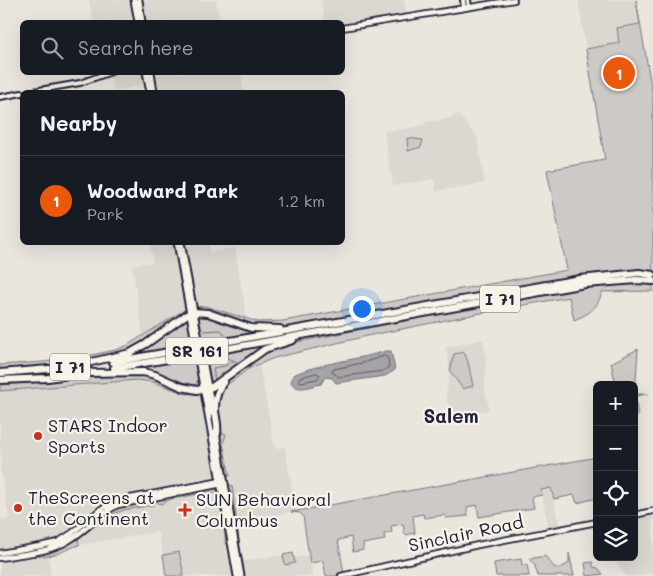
<!DOCTYPE html>
<html lang="en">
<head>
<meta charset="utf-8">
<style>
	:root { --surface:#171b24; --page:#20242c; --text:#f1f3f6; --muted:#9ea1a6; --line:#363941; --accent:#ea580c }
	body { margin:0; font-family:Mali,sans-serif; background:var(--page); color:var(--text) }
	.controls { position:absolute; right:15px; bottom:15px; display:grid; overflow:hidden; border-radius:8px; box-shadow:0 5px 20px #0002 }
	.controls button { width:45px; height:45px; display:grid; place-items:center; padding:0; border:0; border-bottom:1px solid var(--line); background:var(--surface); color:var(--text); font:25px sans-serif }
	.you { position:absolute; left:361px; top:308px; width:18px; height:18px; margin:-12px; border:4px solid #fff; border-radius:50%; background:#1a73e8; box-shadow:0 0 0 8px #1a73e833 }
	.badge { display:grid; place-items:center; width:32px; height:32px; border-radius:50%; background:var(--accent); color:#fff; font-size:16px; font-weight:700 }
	.pin { position:absolute; translate:-50% -50%; border:2px solid #fff; box-shadow:0 1px 5px #0006 }
	.list { margin:0; padding:0; list-style:none }
	h2 { display:flex; justify-content:space-between; align-items:center; height:65px; margin:0; padding:0 20px; font-size:21px }
	h2 small { font-size:16px; font-weight:400; color:var(--muted) }
	.list li { display:grid; grid-template-columns:32px 1fr auto; gap:15px; align-items:center; box-sizing:border-box; height:90px; padding:0 20px; border-top:1px solid var(--line) }
	.list b { display:block; font-size:19px; white-space:nowrap }
	.list p { margin:0; font-size:16px; white-space:nowrap; color:var(--muted) }
	.list em { font-size:16px; font-style:normal; color:var(--muted) }
	.icon { flex:none; width:28px; height:28px; fill:none; stroke:currentColor; stroke-width:2; stroke-linecap:round; stroke-linejoin:round }
	.map { position:relative; flex:none; width:653px; height:576px; overflow:hidden }
	.search { position:absolute; background:var(--surface); box-shadow:0 5px 20px #0002; left:20px; top:20px; width:325px; height:55px; display:flex; align-items:center; gap:12px; box-sizing:border-box; padding:0 18px; border-radius:8px; color:var(--muted); font-size:19px }
	.panel { position:absolute; background:var(--surface); box-shadow:0 5px 20px #0002; left:20px; top:90px; width:325px; height:155px; border-radius:8px }
	.map>svg:first-child { display:block }
</style>
</head>
<body>
<div class="map">
<svg width="653" height="576" viewBox="0 0 653 576">
	<rect width="100%" height="100%" fill="#eae6de"/>
	<filter id="ink" filterUnits="userSpaceOnUse"><feTurbulence type="fractalNoise" baseFrequency=".02" numOctaves="2"/><feDisplacementMap in="SourceGraphic" scale="10" xChannelSelector="R" yChannelSelector="G"/><feConvolveMatrix kernelMatrix="1 2 1 2 8 2 1 2 1" color-interpolation-filters="sRGB"/></filter>
	<g filter="url(#ink)">
		<path fill="#dbd8d2" d="M89 0H201V1L216 0 220 22H93Z
			M321 0H404L407 15 343 26 342 22H325Z
			M578 0H636L640 24 620 43 586 49Z
			M108 73H241L244 92H145L143 85 115 91Z
			M458 114 477 137 485 183 436 191 434 179 393 186 384 132 425 125V122L447 119Z
			M150 243H209L210 252 235 248 247 319 205 306 197 307 186 310 143 335 132 265 153 262Z
			M483 339 486 357 485 389 489 410 451 416 446 395 450 371 446 347Z
			M259 364 275 448 285 447 296 511 236 522 231 480 223 444 226 434 220 432 218 404 220 396 227 385 248 369Z
			M137 380 153 382 186 394H201L216 475V489L159 498 114 509 76 538 44 552V556H48L51 576H0V520L9 519 0 466 2 460 0 451V391Z
			M551 488 560 529 549 531 541 490Z
			M210 492 216 493 219 496 225 532 226 552 229 558 233 576H184L179 552 163 555 158 532 79 545 77 539 105 517 113 514 124 510 160 505 171 499Z
			M653 511V572L639 576H626L619 568 617 557H634V515Z
			M283 555 285 565 295 563 294 558 309 555 313 576H234V574L244 572 242 561Z"/>
		<path fill="#cdc9c6" stroke="#787680" d="M636 0 653 97V271L596 273 285 327H256L198 308 197 307 205 306 258 322 283 321 567 270 547 170 605 160 586 49 619 43 617 28 640 24Z
			M407 138 423 140 421 147 408 151Z
			M618 284H653V291L602 292C598 308 589 314 574 320L569 297 491 311 367 336 274 358 248 369 227 385 222 392 220 396 218 409 220 432 226 434 223 444 230 476H227L216 411C216 377 253 356 282 345L429 316 592 287Z
			M186 309 184 314C170 324 148 343 133 349 97 365 40 367 0 370V365L43 362 78 358 115 350 126 346Z
			M198 316 212 317 237 328 248 330H275L203 343Z
			M189 317 193 345 121 358Z
			M279 343 226 373 213 383 211 381 206 356Z
			M638 349 635 394H648L635 396 638 416 634 417V385H616L611 363Z
			M464 352 468 362 473 386 463 389 450 371 454 354Z
			M196 358 199 380 194 386 151 372 129 369Z
			M131 374 150 376 188 391 200 393 186 394 153 382 137 380 0 391V385Z
			M597 457V498L577 503 574 495 554 499 551 488 541 490 542 495 532 497 534 508 479 517 477 505 467 507 468 516 446 518 445 515 424 518 423 514 413 516 415 533 405 535 403 524 391 526 392 532 384 534 385 540 363 544V550L353 552 351 537 338 540 344 573 347 576H326L323 561 310 563 303 516 300 513 291 512Z
			M229 485H232L243 573 238 545Z
			M215 489 219 490 228 542 227 544 225 542V532L219 497 216 493 210 492 171 499 161 504 157 503V500L159 498Z
			M151 500 154 505 124 510 105 517 78 539 79 545C66 549 57 556 43 556L44 552 56 549 114 509Z
			M179 552 184 576H166L163 555Z
			M293 553 295 563 285 565 283 555Z
			M569 553 574 576H538L534 564 529 559 545 556 554 567 559 569 569 563Z
			M521 559 522 565H527L529 576H496L494 563Z
			M593 562V567L598 568 603 574 587 576 585 563Z"/>
		<path fill="#a6a3a6" stroke="#716f7b" d="M386 351H391L395 370 385 376 336 383 332 378 325 377 321 384C311 386 297 393 291 382L293 375C319 363 357 360 386 351Z"/>
		<g fill="none" stroke-linecap="round" stroke-linejoin="round">
			<path stroke="#575666" stroke-width="1" d="M385 356 388 358 389 367 383 371 339 377 332 372 334 369 362 363Z
				M317 373 320 375 317 379 301 382 299 381V378Z"/>
			<path stroke="#716f7b" stroke-width="1" d="M204 331 221 330 225 335
				M228 358 237 362
				M215 381 213 368 225 366 234 360"/>
			<defs>
				<path id="tertiary" d="M463 0 464 8
					M468 0 469 7
					M28 92 80 83 111 72
					M0 97 22 93"/>
				<path id="secondary" d="M342 28 514 0
					M634 515 653 511
					M0 553 40 546 58 542 72 533 101 509 125 499 221 481
					M0 558C22 554 48 553 68 541 86 531 99 514 118 505L222 484
					M341 576 478 545 597 522"/>
				<path id="primary" d="M134 0 138 22
					M139 0 142 22
					M146 72 150 92
					M151 72 154 92
					M177 242 237 576
					M181 242 213 414
					M216 432 241 576"/>
				<path id="motorway" d="M207 345 580 279 639 273 653 275
					M208 352 585 284 637 280 653 281
					M113 362 191 348
					M70 367 130 353 146 344 186 315 194 312 208 313 251 328 280 329
					M114 368 192 355
					M0 373 73 367
					M87 373 143 372 155 375 182 387 197 390 212 387 265 349 293 340
					M0 380 48 378 90 372
					M217 434C218 428 217 423 216 417 213 403 216 392 224 381"/>
			</defs>
			<use href="#tertiary" stroke="#22223b" stroke-width="8"/>
			<use href="#secondary" stroke="#22223b" stroke-width="8"/>
			<use href="#primary" stroke="#22223b" stroke-width="9"/>
			<use href="#motorway" stroke="#22223b" stroke-width="10"/>
			<use href="#tertiary" stroke="#f7f3e8" stroke-width="4"/>
			<use href="#secondary" stroke="#f7f3e8" stroke-width="4.5"/>
			<use href="#primary" stroke="#f7f3e8" stroke-width="5"/>
			<use href="#motorway" stroke="#f7f3e8" stroke-width="6"/>
			<defs>
				<path id="motorway-bridge" d="M191 348 207 345
					M192 355 208 352"/>
			</defs>
			<use href="#motorway-bridge" stroke="#22223b" stroke-width="10" stroke-linecap="butt"/>
			<use href="#motorway-bridge" stroke="#f7f3e8" stroke-width="6"/>
		</g>
	</g>
	<g fill="#c8321e" stroke="#f7f3e8" stroke-width="2">
		<circle cx="38" cy="436" r="5"/>
		<circle cx="18" cy="508" r="5"/>
		<path d="M182.5 502.5h5v5h5v5h-5v5h-5v-5h-5v-5h5z"/>
	</g>
	<g text-anchor="middle" stroke-width="4.5" stroke-linejoin="round" paint-order="stroke">
		<g fill="#f7f3e8" stroke="#62616f" stroke-width="1">
			<rect x="480" y="285.5" width="40" height="27" rx="4"/>
			<rect x="166" y="337.5" width="62" height="27" rx="4"/>
			<rect x="50" y="353.5" width="40" height="27" rx="4"/>
		</g>
		<g font-size="16" font-weight="bold" fill="#22223b">
			<text x="500" y="305">I 71</text>
			<text x="197" y="357">SR 161</text>
			<text x="70" y="373">I 71</text>
		</g>
		<g font-size="18" fill="#22223b" stroke="#f7f3e8" text-anchor="start">
			<text x="48" y="432">STARS Indoor<tspan x="48" dy="21">Sports</tspan></text>
			<text x="28" y="504">TheScreens at<tspan x="28" dy="21">the Continent</tspan></text>
			<text x="196" y="506">SUN Behavioral<tspan x="196" dy="21">Columbus</tspan></text>
		</g>
		<g font-size="18" fill="#22223b" stroke="#f7f3e8">
			<text transform="translate(466 534) rotate(-12)" y="6">Sinclair Road</text>
		</g>
		<g font-size="19" font-weight="bold" fill="#22223b" stroke="#f7f3e8">
			<text x="451" y="423">Salem</text>
		</g>
	</g>
</svg>
<div class="controls">
<button>+</button>
<button>−</button>
<button><svg class="icon" aria-label="locate" viewBox="0 0 24 24"><circle cx="12" cy="12" r="6"/><path d="M12 2v4M12 18v4M2 12h4M18 12h4"/></svg></button>
<button><svg class="icon" aria-label="layers" viewBox="0 0 24 24"><path d="M12 4l9 5-9 5-9-5zM3 14l9 5 9-5"/></svg></button>
</div>
<div class="you"></div>
<div class="pin badge" style="left:619px;top:73px">1</div>
<div class="search"><svg class="icon" aria-label="search" viewBox="0 0 24 24"><circle cx="10" cy="10" r="6"/><path d="M15 15l6 6"/></svg>Search here</div>
<section class="panel">
<h2>Nearby<small></small></h2>
<ul class="list">
<li><span class="badge">1</span><div><b>Woodward Park</b><p>Park</p></div><em>1.2 km</em></li>
</ul>
</section>
</div>
</body>
</html>
